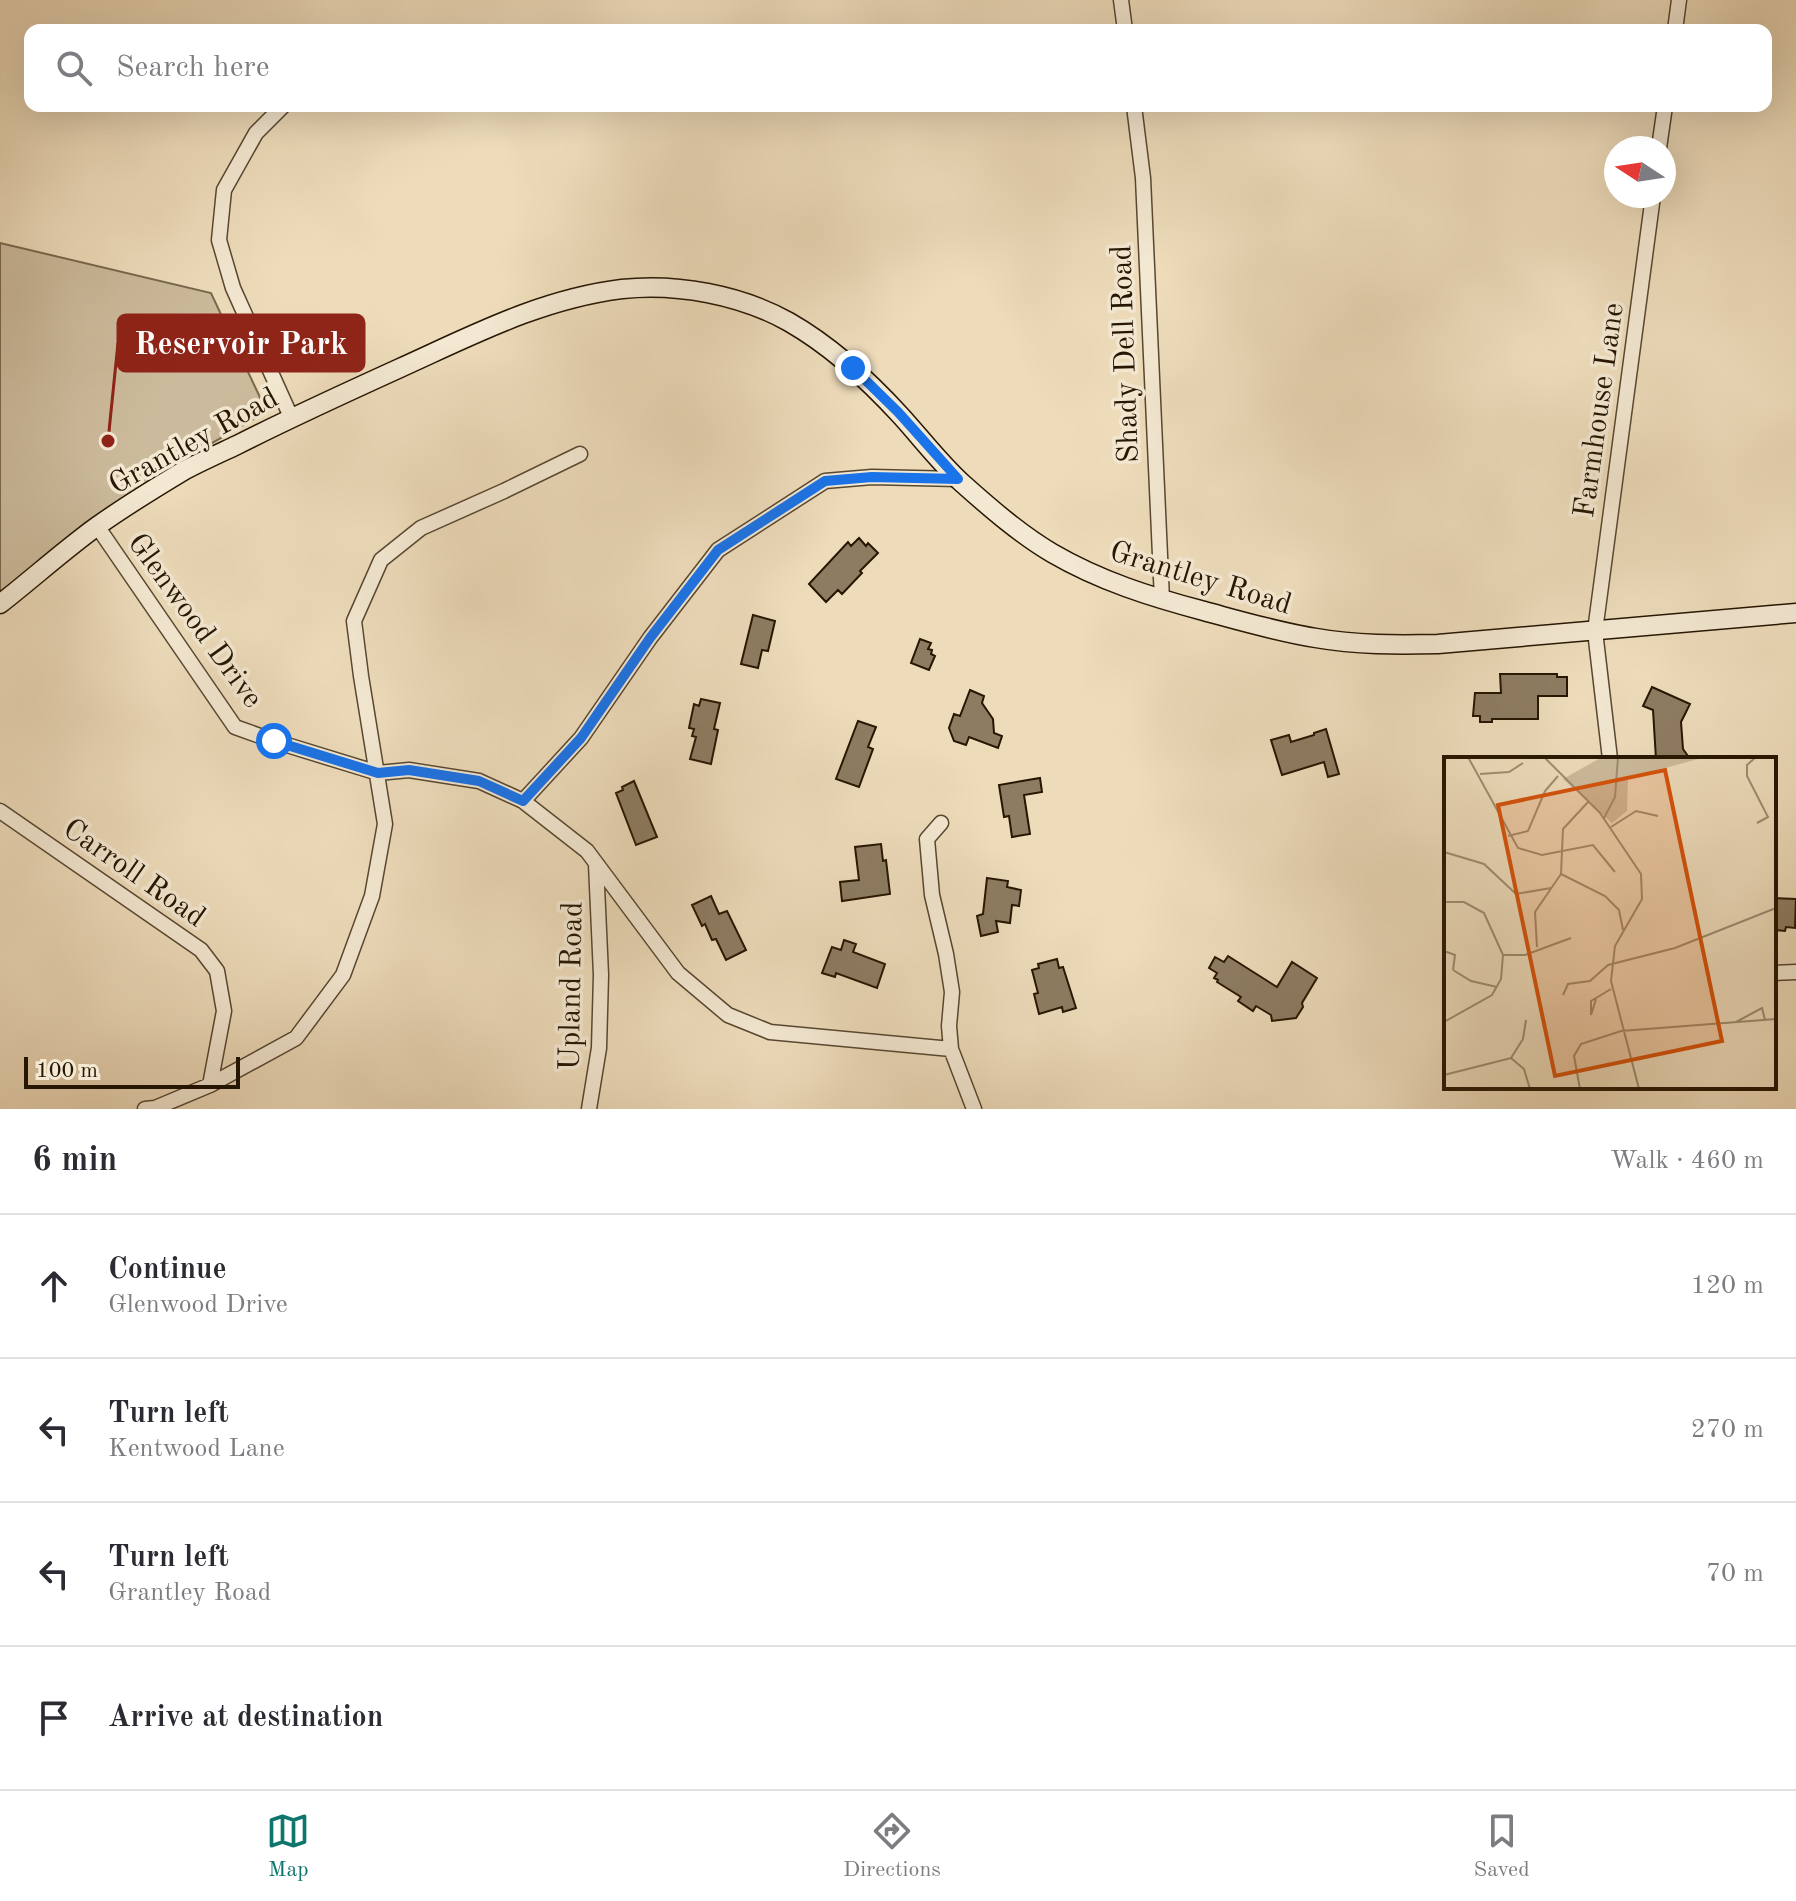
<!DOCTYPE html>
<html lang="en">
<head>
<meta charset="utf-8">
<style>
	:root { --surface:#fff; --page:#f7f7f7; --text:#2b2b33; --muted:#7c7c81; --line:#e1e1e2; --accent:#0f766e }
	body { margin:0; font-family:"Old Standard TT",serif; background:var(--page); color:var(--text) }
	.compass { position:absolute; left:1604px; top:136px; width:72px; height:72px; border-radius:50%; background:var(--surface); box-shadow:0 8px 32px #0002; rotate:282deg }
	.scale { position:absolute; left:24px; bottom:20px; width:216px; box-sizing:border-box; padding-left:8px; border:4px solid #261602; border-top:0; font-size:22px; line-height:28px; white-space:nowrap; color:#261602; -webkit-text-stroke:6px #f3e8d2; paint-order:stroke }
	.stop { position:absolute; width:24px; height:24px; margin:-18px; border:6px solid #1a73e8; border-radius:50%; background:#fff }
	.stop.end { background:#1a73e8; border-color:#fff; box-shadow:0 2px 8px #0008 }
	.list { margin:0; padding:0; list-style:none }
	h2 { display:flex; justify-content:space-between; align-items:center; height:104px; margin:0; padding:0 32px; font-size:34px }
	h2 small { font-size:26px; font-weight:400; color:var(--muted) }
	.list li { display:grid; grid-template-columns:52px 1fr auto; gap:24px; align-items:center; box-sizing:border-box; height:144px; padding:0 32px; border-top:2px solid var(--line) }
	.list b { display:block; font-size:30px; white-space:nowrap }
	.list p { margin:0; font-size:26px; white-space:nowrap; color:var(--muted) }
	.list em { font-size:26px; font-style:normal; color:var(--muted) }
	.icon { flex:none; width:44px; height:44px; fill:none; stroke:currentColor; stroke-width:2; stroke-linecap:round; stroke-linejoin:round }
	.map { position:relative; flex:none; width:1796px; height:1109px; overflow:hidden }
	.search { position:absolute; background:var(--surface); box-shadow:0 8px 32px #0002; left:24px; right:24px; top:24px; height:88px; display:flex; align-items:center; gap:20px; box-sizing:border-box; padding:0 28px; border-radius:16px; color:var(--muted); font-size:30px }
	.sheet { height:680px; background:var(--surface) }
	nav { display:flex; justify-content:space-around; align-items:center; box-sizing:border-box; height:112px; border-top:2px solid var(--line); background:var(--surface); font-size:22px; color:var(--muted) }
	nav a { display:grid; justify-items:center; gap:4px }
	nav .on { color:var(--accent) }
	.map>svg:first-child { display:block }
</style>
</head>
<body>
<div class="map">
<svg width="1796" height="1109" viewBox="0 0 1796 1109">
	<rect width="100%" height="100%" fill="#eddbba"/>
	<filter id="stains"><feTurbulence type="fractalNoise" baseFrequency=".0025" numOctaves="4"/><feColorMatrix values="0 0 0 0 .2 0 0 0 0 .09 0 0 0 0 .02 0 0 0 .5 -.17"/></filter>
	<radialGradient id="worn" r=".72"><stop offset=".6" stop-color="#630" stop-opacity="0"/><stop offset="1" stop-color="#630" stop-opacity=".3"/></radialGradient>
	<path fill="#cbba9b" stroke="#78684e" stroke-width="2" d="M0 243 211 293 265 408 262 414 171 467 85 523 0 593Z"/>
	<path fill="#8d7c62" stroke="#261602" stroke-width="2" d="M859 538 866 546 868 543 878 553 860 571 862 573 842 594 838 590 826 602 809 584 848 542 851 546Z
		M753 615 775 621 768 651 762 650 758 668 741 664Z
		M920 639 931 643 928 649 932 650 931 654 935 656 929 670 911 663Z
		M1500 674H1557V677H1567V696H1538V719H1492V722H1480V716H1473L1475 693H1501Z
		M1652 687 1690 704 1681 722 1683 749 1690 759H1656L1653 710 1643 706Z
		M970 690 984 696 982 703 993 719 994 733 1002 736 998 748 969 737 966 745 954 741 949 728 954 714 960 716Z
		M701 699 720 703 714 729 718 730 711 764 690 759 696 737 692 736 694 729 689 728 694 704 699 706Z
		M858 721 876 727 868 747 873 749 859 787 836 779Z
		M1326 729 1339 774 1328 777 1324 762 1282 775 1271 740 1289 735 1291 742 1314 735V733Z
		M1040 778 1042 792 1024 795 1030 834 1012 837 1009 816 1004 817 999 785Z
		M634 781 657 837 636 845 616 793 623 790 622 787Z
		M881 844 883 861 886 860 890 894 842 901 840 882 859 880 855 847Z
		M987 878 1008 881 1007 887 1021 890 1019 906 1012 905 1010 923 996 921 998 932 981 936 977 916 983 914Z
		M711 896 719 914 727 911 746 950 726 960 716 939 712 940 705 924 702 926 692 905Z
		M1774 898 1796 899 1795 928 1786 927 1785 931 1774 930Z
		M844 940 856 944 853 952 885 964 877 988 836 973 835 977 822 973 832 947 841 950Z
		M1228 956 1277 987 1292 962 1317 978 1302 1003 1303 1007 1296 1018 1272 1021 1271 1015 1256 1006 1253 1011 1238 1001 1241 997 1217 982 1218 980 1214 978 1217 973 1209 968 1215 957 1224 962Z
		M1057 959 1059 968 1063 967 1076 1008 1063 1012 1062 1007 1039 1014 1034 994 1038 993 1032 970 1039 968 1038 964Z"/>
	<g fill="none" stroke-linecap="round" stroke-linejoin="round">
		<defs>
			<path id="street" d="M1121 0 1125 30
				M1675 30 1679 0
				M283 106 256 133 224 190 219 240 233 288 291 417
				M1134 106 1143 178 1162 600
				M1659 148 1665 106
				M97 526 235 727 274 741 378 773 409 770 479 781 523 801 587 851 678 973 728 1015 770 1032 951 1049
				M1610 759 1595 631 1653 196
				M523 801 581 738 650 638 718 550 825 481 872 477 958 479
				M0 811 201 950 217 971 224 1011 210 1085
				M941 823 927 839 932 895 946 954 952 992 949 1026 951 1049 974 1109
				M1774 973 1796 972
				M145 1109 155 1108 210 1085 296 1038 343 975 372 896 385 824 361 676 354 621 381 560 421 528 504 491 580 454
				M589 1109 599 1048 601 975 596 864"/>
			<path id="secondary" d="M0 604C32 579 63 551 96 527 124 507 155 488 185 470 202 461 220 453 237 445 290 418 345 393 400 368 473 335 541 299 622 289 677 283 741 295 789 322 831 346 869 381 901 416 921 438 940 463 962 483 990 508 1020 534 1052 553 1100 581 1151 597 1204 611 1241 621 1278 632 1316 638 1356 645 1397 645 1438 644L1796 613"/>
		</defs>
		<use href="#street" stroke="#584730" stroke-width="17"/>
		<use href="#secondary" stroke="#261602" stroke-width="21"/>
		<use href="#street" stroke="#f3e8d2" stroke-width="14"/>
		<use href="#secondary" stroke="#f3e8d2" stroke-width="18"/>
	</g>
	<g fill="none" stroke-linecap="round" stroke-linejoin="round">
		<path stroke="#1a73e8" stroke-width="10" d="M274 741 378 773 409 770 479 781 523 801 581 738 650 638 718 550 825 481 872 477 958 479 898 412 853 368"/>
	</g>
	<g text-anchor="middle" stroke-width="7" stroke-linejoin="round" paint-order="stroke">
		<g font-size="30" fill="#261602" stroke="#f3e8d2">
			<text transform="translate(1124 354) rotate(-92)" y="10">Shady Dell Road</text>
			<text transform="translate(1598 410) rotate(-82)" y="10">Farmhouse Lane</text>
			<text transform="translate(193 440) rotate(-29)" y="10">Grantley Road</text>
			<text transform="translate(1201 577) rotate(17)" y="10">Grantley Road</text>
			<text transform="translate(196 620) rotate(54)" y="10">Glenwood Drive</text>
			<text transform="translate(135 872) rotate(35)" y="10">Carroll Road</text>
			<text transform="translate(570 986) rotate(-89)" y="10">Upland Road</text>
		</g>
	</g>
	<g transform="translate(1444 757)">
		<rect width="332" height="332" fill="#eddbba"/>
		<path d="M158 0H258V1L184 21 183 54 168 66 119 22Z" fill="#cbba9b"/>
		<path fill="none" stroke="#9d8c70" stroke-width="2" d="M24 0 74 91 98 98 149 88 171 115M100 0 156 56 197 117 198 142 171 189 167 224 195 332M312 0 303 8V19L324 60 313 66M0 9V36M36 17 65 15 79 6M160 61 171 40 174 0M167 70 192 54 214 59M64 79 84 74 101 34 114 19M0 95 40 107 72 137 107 131M117 117 161 139 175 153 179 173M0 145H20L40 156 59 198 57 222 48 238 0 265M93 190 91 155 117 117 119 72 145 44M0 194 11 198 9 213M59 198H81L127 181M9 213 27 224 53 230M119 238 124 227 146 224 164 208 231 191 332 151M152 242 147 258V244L167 232M292 265 318 251 321 263M67 301 79 282 82 263M0 318 67 301 80 312 86 332M136 332 130 299 137 287 177 274 332 262"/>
		<path fill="#d5520b" fill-opacity="0.15" stroke="#d5520b" stroke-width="4" d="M221 13 278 284 111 319 54 48Z"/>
		<rect width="332" height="332" fill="none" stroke="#261602" stroke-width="4"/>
	</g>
	<path fill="none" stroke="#8f2418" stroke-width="3" d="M108 441L118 343"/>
	<circle fill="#8f2418" stroke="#f3e8d2" stroke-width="3" cx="108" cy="441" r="8"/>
	<rect fill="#8f2418" stroke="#8f2418" stroke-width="3" x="118" y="315" width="246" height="56" rx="8"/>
	<g font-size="32" text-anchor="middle" font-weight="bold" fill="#fff">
		<text x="241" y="354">Reservoir Park</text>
	</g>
	<rect width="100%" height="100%" filter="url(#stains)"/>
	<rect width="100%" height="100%" fill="url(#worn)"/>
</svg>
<svg class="compass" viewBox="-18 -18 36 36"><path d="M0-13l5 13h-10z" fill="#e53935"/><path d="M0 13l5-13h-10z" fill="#7c7c81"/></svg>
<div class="scale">100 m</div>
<div class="stop" style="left:274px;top:741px"></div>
<div class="stop end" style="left:853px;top:368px"></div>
<div class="search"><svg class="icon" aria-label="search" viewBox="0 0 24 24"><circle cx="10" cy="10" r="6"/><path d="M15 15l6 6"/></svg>Search here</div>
</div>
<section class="sheet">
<h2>6 min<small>Walk · 460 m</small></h2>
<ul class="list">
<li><svg class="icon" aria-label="ahead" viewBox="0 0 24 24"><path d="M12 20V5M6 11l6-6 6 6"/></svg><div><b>Continue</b><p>Glenwood Drive</p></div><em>120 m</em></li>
<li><svg class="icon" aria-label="left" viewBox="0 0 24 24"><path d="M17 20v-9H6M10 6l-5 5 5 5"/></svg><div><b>Turn left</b><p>Kentwood Lane</p></div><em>270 m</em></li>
<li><svg class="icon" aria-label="left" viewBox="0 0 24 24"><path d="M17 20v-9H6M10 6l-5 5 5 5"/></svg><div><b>Turn left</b><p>Grantley Road</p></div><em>70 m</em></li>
<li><svg class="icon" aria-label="arrive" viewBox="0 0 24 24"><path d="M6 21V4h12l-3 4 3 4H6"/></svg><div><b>Arrive at destination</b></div></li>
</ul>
</section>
<nav>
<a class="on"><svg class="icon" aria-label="map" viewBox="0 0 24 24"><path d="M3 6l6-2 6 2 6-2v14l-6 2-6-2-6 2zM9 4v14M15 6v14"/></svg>Map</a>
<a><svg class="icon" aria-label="directions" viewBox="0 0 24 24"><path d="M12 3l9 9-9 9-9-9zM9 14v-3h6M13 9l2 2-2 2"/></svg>Directions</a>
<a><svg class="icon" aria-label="saved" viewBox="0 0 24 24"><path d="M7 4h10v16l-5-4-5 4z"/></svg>Saved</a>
</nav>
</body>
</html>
